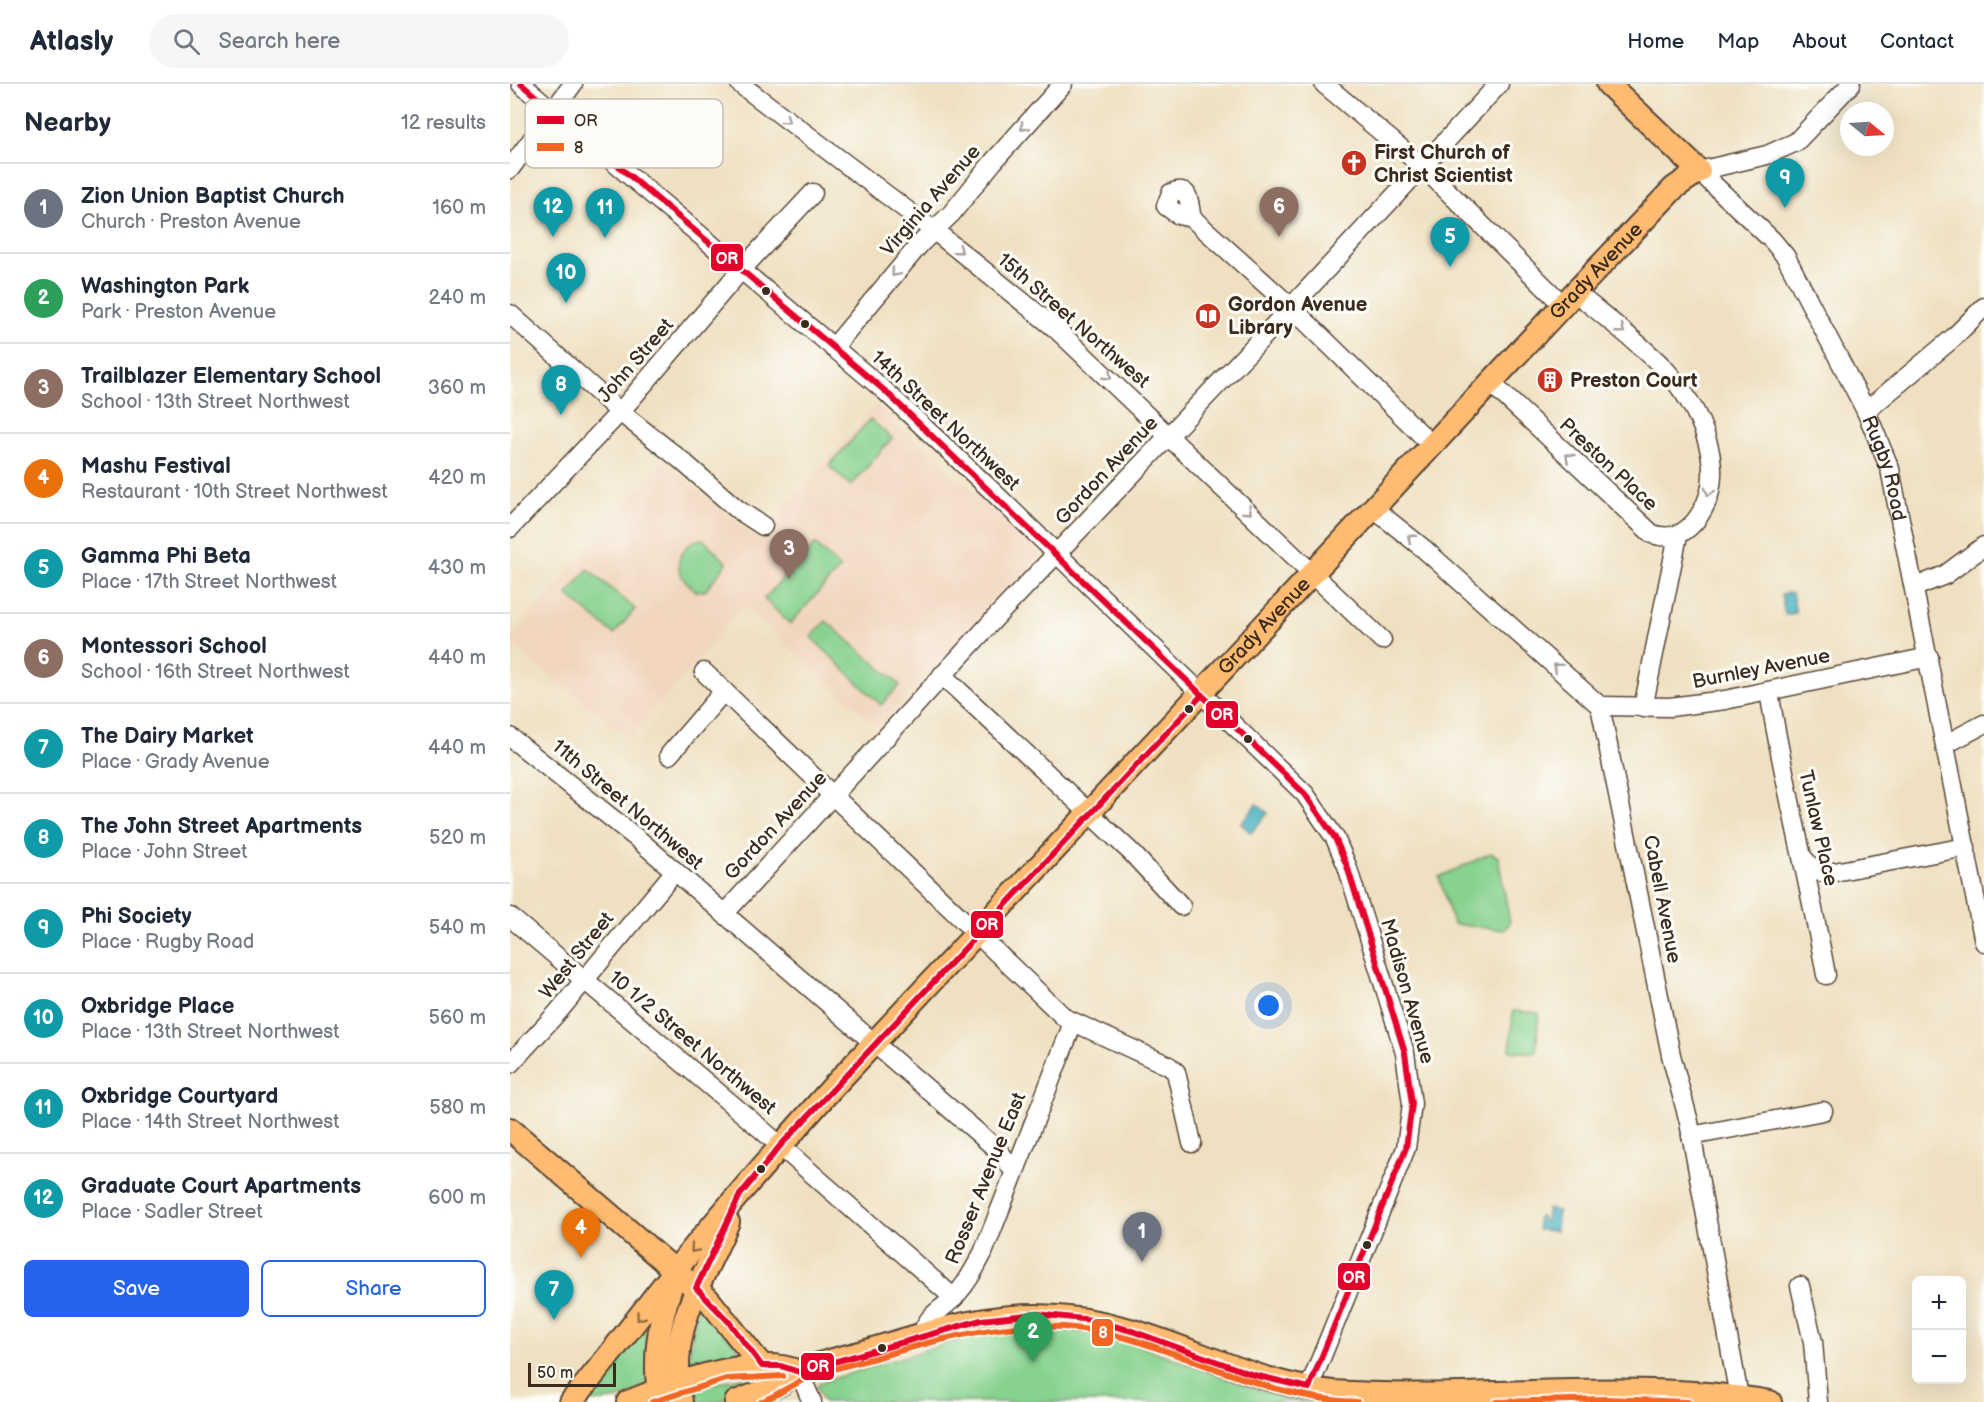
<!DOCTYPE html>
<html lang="en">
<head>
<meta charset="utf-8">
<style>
	:root { --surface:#fff; --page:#f6f6f7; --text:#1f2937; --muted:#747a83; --line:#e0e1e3; --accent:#2563eb }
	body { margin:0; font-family:"Balsamiq Sans",sans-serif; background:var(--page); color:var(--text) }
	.controls { position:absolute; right:18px; bottom:18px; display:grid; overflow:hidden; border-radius:9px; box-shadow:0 6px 24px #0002 }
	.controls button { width:54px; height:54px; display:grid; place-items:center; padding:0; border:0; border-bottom:2px solid var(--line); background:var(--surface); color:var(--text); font:30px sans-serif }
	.compass { position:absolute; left:1330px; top:18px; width:54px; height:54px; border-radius:50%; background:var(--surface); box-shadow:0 6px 24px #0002; rotate:108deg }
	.scale { position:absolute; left:18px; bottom:15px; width:88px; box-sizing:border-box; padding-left:6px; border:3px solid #3b2a1e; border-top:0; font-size:16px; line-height:21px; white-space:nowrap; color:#3b2a1e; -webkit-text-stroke:4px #fdfcf7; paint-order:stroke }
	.you { position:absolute; left:759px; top:922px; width:21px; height:21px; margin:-15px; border:4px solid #fff; border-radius:50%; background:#1a73e8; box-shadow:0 0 0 9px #1a73e833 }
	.badge { display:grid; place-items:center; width:39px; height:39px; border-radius:50%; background:var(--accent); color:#fff; font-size:20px; font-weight:700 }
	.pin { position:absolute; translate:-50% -50px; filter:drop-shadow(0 2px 3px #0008) }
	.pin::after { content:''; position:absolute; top:32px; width:21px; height:18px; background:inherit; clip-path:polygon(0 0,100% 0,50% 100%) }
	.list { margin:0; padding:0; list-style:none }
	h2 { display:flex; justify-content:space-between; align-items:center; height:78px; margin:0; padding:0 24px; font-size:26px }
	h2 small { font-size:20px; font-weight:400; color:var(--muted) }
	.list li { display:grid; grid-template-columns:39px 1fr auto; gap:18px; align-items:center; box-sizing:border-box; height:90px; padding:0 24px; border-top:2px solid var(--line) }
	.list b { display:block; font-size:22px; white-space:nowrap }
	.list p { margin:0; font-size:20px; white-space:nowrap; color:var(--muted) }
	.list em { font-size:20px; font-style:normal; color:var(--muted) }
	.actions { display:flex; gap:12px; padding:18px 24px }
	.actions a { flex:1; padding:14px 0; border:2px solid var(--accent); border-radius:9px; text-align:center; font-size:21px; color:var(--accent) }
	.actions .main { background:var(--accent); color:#fff }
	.icon { flex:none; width:33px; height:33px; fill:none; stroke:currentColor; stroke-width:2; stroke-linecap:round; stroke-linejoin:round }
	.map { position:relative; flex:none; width:1474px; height:1318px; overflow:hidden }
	header { display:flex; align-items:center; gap:36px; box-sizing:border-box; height:84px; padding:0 30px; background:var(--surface); border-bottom:2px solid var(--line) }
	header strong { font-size:28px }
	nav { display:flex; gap:33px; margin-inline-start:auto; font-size:21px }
	.search { width:420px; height:54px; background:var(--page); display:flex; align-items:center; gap:15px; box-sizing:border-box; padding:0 21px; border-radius:33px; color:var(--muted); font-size:22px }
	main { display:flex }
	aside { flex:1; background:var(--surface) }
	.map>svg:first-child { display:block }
</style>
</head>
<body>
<header>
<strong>Atlasly</strong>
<div class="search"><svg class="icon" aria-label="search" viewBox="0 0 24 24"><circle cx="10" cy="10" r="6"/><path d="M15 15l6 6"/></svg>Search here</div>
<nav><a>Home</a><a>Map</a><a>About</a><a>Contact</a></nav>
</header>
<main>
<aside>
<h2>Nearby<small>12 results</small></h2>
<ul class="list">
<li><span class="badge" style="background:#6b7280">1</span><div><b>Zion Union Baptist Church</b><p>Church · Preston Avenue</p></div><em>160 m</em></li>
<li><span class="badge" style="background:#2e9e5b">2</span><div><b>Washington Park</b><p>Park · Preston Avenue</p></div><em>240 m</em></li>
<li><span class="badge" style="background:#8d6e63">3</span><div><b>Trailblazer Elementary School</b><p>School · 13th Street Northwest</p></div><em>360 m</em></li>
<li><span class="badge" style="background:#e8710a">4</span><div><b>Mashu Festival</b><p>Restaurant · 10th Street Northwest</p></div><em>420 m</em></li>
<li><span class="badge" style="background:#0f9aa8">5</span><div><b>Gamma Phi Beta</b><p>Place · 17th Street Northwest</p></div><em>430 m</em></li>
<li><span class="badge" style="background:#8d6e63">6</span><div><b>Montessori School</b><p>School · 16th Street Northwest</p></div><em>440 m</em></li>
<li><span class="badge" style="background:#0f9aa8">7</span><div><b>The Dairy Market</b><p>Place · Grady Avenue</p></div><em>440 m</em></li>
<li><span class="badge" style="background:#0f9aa8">8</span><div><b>The John Street Apartments</b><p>Place · John Street</p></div><em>520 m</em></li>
<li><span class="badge" style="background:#0f9aa8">9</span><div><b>Phi Society</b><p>Place · Rugby Road</p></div><em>540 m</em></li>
<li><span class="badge" style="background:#0f9aa8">10</span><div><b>Oxbridge Place</b><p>Place · 13th Street Northwest</p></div><em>560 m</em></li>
<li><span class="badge" style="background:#0f9aa8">11</span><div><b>Oxbridge Courtyard</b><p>Place · 14th Street Northwest</p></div><em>580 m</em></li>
<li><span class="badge" style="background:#0f9aa8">12</span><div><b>Graduate Court Apartments</b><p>Place · Sadler Street</p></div><em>600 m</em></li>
</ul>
<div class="actions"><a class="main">Save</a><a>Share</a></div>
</aside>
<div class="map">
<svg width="1474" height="1318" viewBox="0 0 1474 1318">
	<rect width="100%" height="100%" fill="#fdfcf7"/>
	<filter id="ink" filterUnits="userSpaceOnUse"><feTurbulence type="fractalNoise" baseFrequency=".0167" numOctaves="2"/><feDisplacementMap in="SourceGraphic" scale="12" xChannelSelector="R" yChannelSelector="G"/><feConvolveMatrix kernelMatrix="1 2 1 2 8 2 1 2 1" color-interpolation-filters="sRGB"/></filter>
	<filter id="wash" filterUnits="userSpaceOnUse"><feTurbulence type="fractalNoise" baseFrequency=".008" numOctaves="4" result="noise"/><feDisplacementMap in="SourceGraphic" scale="24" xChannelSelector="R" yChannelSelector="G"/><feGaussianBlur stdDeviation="1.35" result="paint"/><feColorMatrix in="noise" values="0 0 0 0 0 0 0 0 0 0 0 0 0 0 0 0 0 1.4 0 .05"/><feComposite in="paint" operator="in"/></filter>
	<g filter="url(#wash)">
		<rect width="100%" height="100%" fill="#efe0c1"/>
		<path fill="#f1d5bd" d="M366 321 532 470 368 643 233 521 120 654 0 559V555L152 377 247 455Z"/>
		<path fill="#87d28f" stroke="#617e56" stroke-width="1.5" d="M360 335 382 354 341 402 319 382Z
			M193 455 217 479 195 507H186C181 503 175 498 172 492 163 476 176 456 193 455Z
			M305 460 330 484 280 540 254 515Z
			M78 485 125 525 104 550 57 511Z
			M316 537 390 601 371 621 301 553Z
			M981 769 988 773 1000 839 994 846 943 840 929 793Z
			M1003 927 1029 929 1026 969 1000 967Z
			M188 1218 235 1272 180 1290 178 1278Z
			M146 1222 140 1296C117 1317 101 1318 71 1318Z
			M555 1246C640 1253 716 1305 800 1318H314L307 1303 309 1299 458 1253 491 1247Z
			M248 1290 268 1295 206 1318H180L179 1305Z"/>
		<path fill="#40adbf" stroke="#3e6c6e" stroke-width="1.5" d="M1277 508 1282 509 1286 529 1275 531 1271 511Z
			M747 720 758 729 741 749 731 740Z
			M1037 1125 1048 1127 1046 1147 1028 1146 1027 1135 1030 1132 1036 1139Z"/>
	</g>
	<g filter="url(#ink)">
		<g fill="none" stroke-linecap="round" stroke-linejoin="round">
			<defs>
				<g id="minor">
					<path d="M11 0 375 307 479 404 795 710 825 754 837 782 895 969 902 1020 896 1064 799 1304"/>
					<path d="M230 0 431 152 545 244 872 556"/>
					<path d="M814 0 912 82 1053 221"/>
					<path id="s1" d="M1341 0 1286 58 1257 71 1189 87 1262 156 1276 173 1356 327 1380 385 1474 858"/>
					<path d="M0 85 63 0"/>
					<path d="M682 134 669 131 656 122 661 109C682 100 678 121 682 134L781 223 922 361"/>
					<path d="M0 230 110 328 171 376 227 425 253 442"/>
					<path d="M323 264 410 160 441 130 483 78 553 0"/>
					<path d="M981 299 1142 450C1160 456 1174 451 1186 436 1223 388 1189 322 1153 283 1126 256 1095 233 1065 208"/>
					<path d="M1356 327 1443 254 1474 223"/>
					<path d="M864 425 914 465 1090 622 1161 971 1179 1038 1229 1313"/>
					<path d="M0 444 110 328 231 186 303 109"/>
					<path d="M1405 503 1435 491 1474 462"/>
					<path d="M194 588 555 934 659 982 666 988 682 1059"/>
					<path d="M432 591 622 769 671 822"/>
					<path d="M1259 607C1274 702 1299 796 1316 891"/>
					<path d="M1090 622 1160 623 1215 616 1419 573"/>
					<path d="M1133 624 1168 451"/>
					<path d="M0 653 129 756 489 1067 503 1086"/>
					<path d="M1436 660 1474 640"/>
					<path d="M159 671 214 607"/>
					<path d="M1294 775 1305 787 1319 789 1456 763"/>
					<path d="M214 830 488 531 771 234 989 0"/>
					<path d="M0 833 251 1045 444 1214"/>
					<path d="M0 980 48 928 165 787"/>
					<path d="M1181 1052 1313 1027"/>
					<path d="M1290 1202 1303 1258 1308 1318"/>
					<path d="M412 1253C415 1230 434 1226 447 1210 458 1198 465 1184 473 1169L563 939"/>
					<path d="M289 1288 302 1318"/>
				</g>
				<g id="major">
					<path d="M0 1045 198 1215 252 1282"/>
					<path id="s2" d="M61 1318C92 1282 120 1244 149 1207 204 1137 263 1070 322 1004L1053 221 1164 104 1189 87 1098 0"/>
					<path d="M118 1318C159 1301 247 1268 289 1288"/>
					<path d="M151 1318C142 1280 149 1236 162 1200"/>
					<path d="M171 1318C157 1245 191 1201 218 1138"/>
					<path d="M226 1318C241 1312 256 1307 270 1300 277 1297 282 1291 288 1288 310 1278 337 1273 360 1266 455 1237 520 1217 620 1246 688 1266 751 1301 823 1308 969 1318 1116 1293 1260 1318"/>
				</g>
			</defs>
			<use href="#minor" stroke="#564536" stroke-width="21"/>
			<use href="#major" stroke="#564536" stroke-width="26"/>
			<use href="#minor" stroke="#fff" stroke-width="18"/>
			<use href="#major" stroke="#febb71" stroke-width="22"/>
			<defs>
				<path id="bus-1" d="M11 0 375 307 795 710 825 754 837 782 895 969 902 1020 896 1064 799 1304 744 1291 622 1247 582 1236 527 1230 471 1236 289 1288 271 1282H252L219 1238 186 1204 230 1111 270 1062 692 611"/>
				<path id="bus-2" d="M142 1318 216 1295 273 1292
					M251 1318C268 1311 283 1300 299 1293 321 1285 343 1280 365 1274 453 1248 529 1228 620 1255 696 1278 766 1315 847 1318
					M986 1318 1097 1315 1178 1318"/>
			</defs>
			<use href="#bus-1" stroke="#fdfcf7" stroke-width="10"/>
			<use href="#bus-2" stroke="#fdfcf7" stroke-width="10"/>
			<use href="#bus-1" stroke="#e4002b" stroke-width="6"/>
			<use href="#bus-2" stroke="#f26522" stroke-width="6"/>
		</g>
		<defs><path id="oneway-chevron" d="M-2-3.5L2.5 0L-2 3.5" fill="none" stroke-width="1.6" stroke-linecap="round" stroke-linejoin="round" transform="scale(1.5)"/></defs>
		<g stroke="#a79f9a">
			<use href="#oneway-chevron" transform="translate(276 36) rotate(38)"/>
			<use href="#oneway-chevron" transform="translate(514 43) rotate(132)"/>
			<use href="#oneway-chevron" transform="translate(449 166) rotate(38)"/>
			<use href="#oneway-chevron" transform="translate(385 189) rotate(130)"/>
			<use href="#oneway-chevron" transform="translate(1111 246) rotate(39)"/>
			<use href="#oneway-chevron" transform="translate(598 292) rotate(44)"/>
			<use href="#oneway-chevron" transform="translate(1059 373) rotate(-137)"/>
			<use href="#oneway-chevron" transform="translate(1199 408) rotate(106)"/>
			<use href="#oneway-chevron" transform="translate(738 427) rotate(44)"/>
			<use href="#oneway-chevron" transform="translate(901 454) rotate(-141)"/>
			<use href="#oneway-chevron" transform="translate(1047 583) rotate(-140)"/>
		</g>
		<g stroke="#936b43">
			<use href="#oneway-chevron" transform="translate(184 1165) rotate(130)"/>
			<use href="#oneway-chevron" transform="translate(130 1233) rotate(126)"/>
		</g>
	</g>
	<defs>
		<symbol id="church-disc" viewBox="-11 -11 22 22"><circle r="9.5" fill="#c8321e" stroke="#fdfcf7"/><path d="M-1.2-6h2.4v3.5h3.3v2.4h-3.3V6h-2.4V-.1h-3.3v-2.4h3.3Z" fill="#fff"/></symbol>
		<symbol id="library-disc" viewBox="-11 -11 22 22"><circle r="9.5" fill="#c8321e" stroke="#fdfcf7"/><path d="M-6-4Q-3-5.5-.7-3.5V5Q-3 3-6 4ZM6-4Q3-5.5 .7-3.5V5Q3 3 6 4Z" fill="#fff"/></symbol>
		<symbol id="building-disc" viewBox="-11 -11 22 22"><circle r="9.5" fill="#c8321e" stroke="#fdfcf7"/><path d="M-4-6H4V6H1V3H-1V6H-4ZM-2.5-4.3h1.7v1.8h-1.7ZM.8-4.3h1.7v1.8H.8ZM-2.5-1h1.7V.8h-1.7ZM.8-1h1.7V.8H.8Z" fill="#fff"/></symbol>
	</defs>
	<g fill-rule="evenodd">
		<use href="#church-disc" x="829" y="64" width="30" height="30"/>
		<use href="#library-disc" x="683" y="217" width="30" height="30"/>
		<use href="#building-disc" x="1025" y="281" width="30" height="30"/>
	</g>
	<g fill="#3b2a1e" stroke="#fdfcf7" stroke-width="2">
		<circle cx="256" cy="207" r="5"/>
		<circle cx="295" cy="240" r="5"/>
		<circle cx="679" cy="625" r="5"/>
		<circle cx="738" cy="655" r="5"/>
		<circle cx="251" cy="1085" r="5"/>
		<circle cx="857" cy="1161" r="5"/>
		<circle cx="372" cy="1264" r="5"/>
	</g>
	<g text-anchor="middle" stroke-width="6" stroke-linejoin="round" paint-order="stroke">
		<g font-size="20" font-weight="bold" fill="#3b2a1e" stroke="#fdfcf7" text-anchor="start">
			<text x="864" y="75">First Church of<tspan x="864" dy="23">Christ Scientist</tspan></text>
			<text x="718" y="227">Gordon Avenue<tspan x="718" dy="23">Library</tspan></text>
			<text x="1060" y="303">Preston Court</text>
		</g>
		<g font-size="20" fill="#3b2a1e" stroke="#fdfcf7">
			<text transform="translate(420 116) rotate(-49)" y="7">Virginia Avenue</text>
			<text dy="7" stroke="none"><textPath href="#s2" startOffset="1527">Grady Avenue</textPath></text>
			<text transform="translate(564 236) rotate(41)" y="7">15th Street Northwest</text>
			<text transform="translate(125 276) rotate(-49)" y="7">John Street</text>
			<text transform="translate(436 336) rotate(43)" y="7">14th Street Northwest</text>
			<text transform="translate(1099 380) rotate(43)" y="7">Preston Place</text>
			<text transform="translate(596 386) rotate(-47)" y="7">Gordon Avenue</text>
			<text dy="7" stroke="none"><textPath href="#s1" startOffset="538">Rugby Road</textPath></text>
			<text dy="7" stroke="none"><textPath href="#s2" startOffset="1041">Grady Avenue</textPath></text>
			<text transform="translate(1251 584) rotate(-11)" y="7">Burnley Avenue</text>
			<text transform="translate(118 720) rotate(40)" y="7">11th Street Northwest</text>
			<text transform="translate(265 741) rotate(-47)" y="7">Gordon Avenue</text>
			<text transform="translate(1309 744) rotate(77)" y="7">Tunlaw Place</text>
			<text transform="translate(1153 815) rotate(79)" y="7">Cabell Avenue</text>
			<text transform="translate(66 871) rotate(-51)" y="7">West Street</text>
			<text transform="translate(898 907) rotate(74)" y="7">Madison Avenue</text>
			<text transform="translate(183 958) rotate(40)" y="7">10 1/2 Street Northwest</text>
			<text transform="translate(475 1094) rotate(-68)" y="7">Rosser Avenue East</text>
		</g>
	</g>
	<rect x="15" y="15" width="198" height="69" rx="9" fill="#fdfcf7" stroke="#c3bdb6" stroke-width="1.5"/>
	<rect x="27" y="32" width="27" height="8" fill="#e4002b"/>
	<rect x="27" y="59" width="27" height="8" fill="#f26522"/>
	<g font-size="16" fill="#3b2a1e">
		<text x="64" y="42">OR</text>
		<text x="64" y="69">8</text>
	</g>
	<g stroke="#fdfcf7" stroke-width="2">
		<rect x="200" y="159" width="34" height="29" rx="6" fill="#e4002b"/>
		<rect x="695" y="616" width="34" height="29" rx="6" fill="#e4002b"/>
		<rect x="460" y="826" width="34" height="29" rx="6" fill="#e4002b"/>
		<rect x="827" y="1178" width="34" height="29" rx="6" fill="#e4002b"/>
		<rect x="581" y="1234" width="23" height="29" rx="6" fill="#f26522"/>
		<rect x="290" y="1268" width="35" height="29" rx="6" fill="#e4002b"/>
	</g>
	<g font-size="16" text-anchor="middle" font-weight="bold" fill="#fff">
		<text x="217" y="180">OR</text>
		<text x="712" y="636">OR</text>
		<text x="477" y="846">OR</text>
		<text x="844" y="1199">OR</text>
		<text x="593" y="1254">8</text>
		<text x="308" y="1288">OR</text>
	</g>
</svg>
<div class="controls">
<button>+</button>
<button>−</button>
</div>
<svg class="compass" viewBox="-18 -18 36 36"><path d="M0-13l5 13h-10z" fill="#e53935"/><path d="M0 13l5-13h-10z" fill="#747a83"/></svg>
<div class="scale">50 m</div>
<div class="you"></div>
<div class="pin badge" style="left:632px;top:1178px;background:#6b7280">1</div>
<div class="pin badge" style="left:523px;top:1278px;background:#2e9e5b">2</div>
<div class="pin badge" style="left:279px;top:495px;background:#8d6e63">3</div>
<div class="pin badge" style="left:71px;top:1174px;background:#e8710a">4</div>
<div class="pin badge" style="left:940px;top:183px;background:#0f9aa8">5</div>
<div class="pin badge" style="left:769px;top:153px;background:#8d6e63">6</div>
<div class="pin badge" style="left:44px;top:1236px;background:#0f9aa8">7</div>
<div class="pin badge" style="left:51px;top:331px;background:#0f9aa8">8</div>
<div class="pin badge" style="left:1275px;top:124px;background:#0f9aa8">9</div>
<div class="pin badge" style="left:56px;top:219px;background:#0f9aa8">10</div>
<div class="pin badge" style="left:95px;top:154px;background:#0f9aa8">11</div>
<div class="pin badge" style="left:43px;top:153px;background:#0f9aa8">12</div>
</div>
</main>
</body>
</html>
